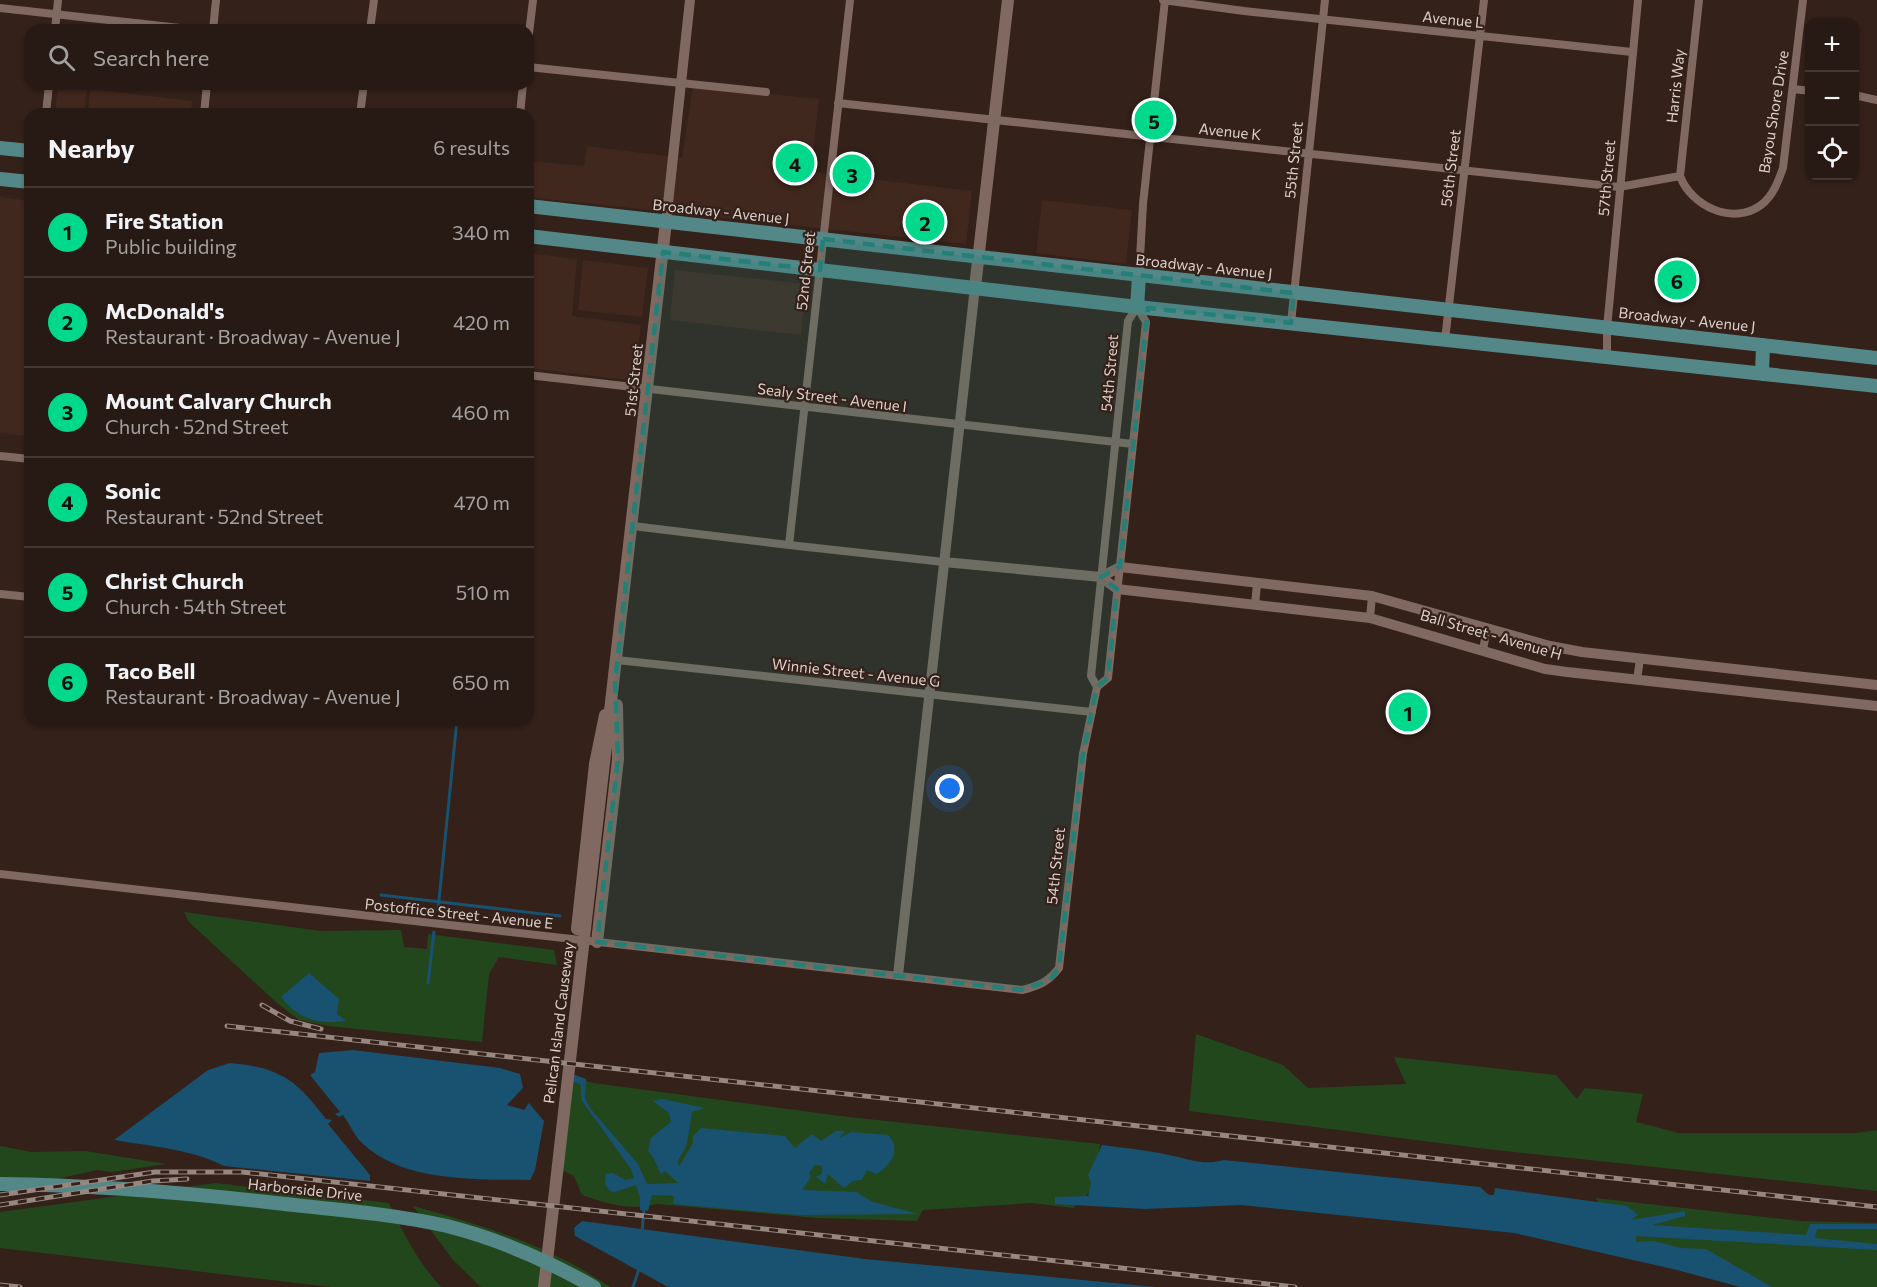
<!DOCTYPE html>
<html lang="en">
<head>
<meta charset="utf-8">
<style>
	:root { --surface:#271913; --page:#2f221c; --text:#f1f3f6; --muted:#a4a0a0; --line:#433833; --accent:#00d98c }
	body { margin:0; font-family:Commissioner,sans-serif; background:var(--page); color:var(--text) }
	.controls { position:absolute; right:18px; top:18px; display:grid; overflow:hidden; border-radius:12px; box-shadow:0 2px 4px #0004 }
	.controls button { width:54px; height:54px; display:grid; place-items:center; padding:0; border:0; border-bottom:2px solid var(--line); background:var(--surface); color:var(--text); font:30px sans-serif }
	.you { position:absolute; left:950px; top:789px; width:21px; height:21px; margin:-15px; border:4px solid #fff; border-radius:50%; background:#1a73e8; box-shadow:0 0 0 9px #1a73e833 }
	.badge { display:grid; place-items:center; width:39px; height:39px; border-radius:50%; background:var(--accent); color:#111; font-size:20px; font-weight:700 }
	.pin { position:absolute; translate:-50% -50%; border:3px solid #fff; box-shadow:0 2px 6px #0006 }
	.list { margin:0; padding:0; list-style:none }
	h2 { display:flex; justify-content:space-between; align-items:center; height:78px; margin:0; padding:0 24px; font-size:26px }
	h2 small { font-size:20px; font-weight:400; color:var(--muted) }
	.list li { display:grid; grid-template-columns:39px 1fr auto; gap:18px; align-items:center; box-sizing:border-box; height:90px; padding:0 24px; border-top:2px solid var(--line) }
	.list b { display:block; font-size:22px; white-space:nowrap }
	.list p { margin:0; font-size:20px; white-space:nowrap; color:var(--muted) }
	.list em { font-size:20px; font-style:normal; color:var(--muted) }
	.icon { flex:none; width:33px; height:33px; fill:none; stroke:currentColor; stroke-width:2; stroke-linecap:round; stroke-linejoin:round }
	.map { position:relative; flex:none; width:1877px; height:1287px; overflow:hidden }
	.search { position:absolute; background:var(--surface); box-shadow:0 2px 4px #0004; left:24px; top:24px; width:510px; height:66px; display:flex; align-items:center; gap:15px; box-sizing:border-box; padding:0 21px; border-radius:18px; color:var(--muted); font-size:22px }
	.panel { position:absolute; background:var(--surface); box-shadow:0 2px 4px #0004; left:24px; top:108px; width:510px; height:618px; border-radius:18px }
	.map>svg:first-child { display:block }
</style>
</head>
<body>
<div class="map">
<svg width="1877" height="1287" viewBox="0 0 1877 1287">
	<rect width="100%" height="100%" fill="#342119"/>
	<path fill="#41281e" d="M58 86 87 89 84 114H55Z
		M693 86 819 99 811 172 972 191 966 244 528 197V161L584 166 587 146 682 158Z
		M90 89 192 101 191 114H88Z
		M0 197 30 201V436L0 433Z
		M1042 200 1132 210 1126 264 1036 253Z
		M528 253 577 259 572 316 641 325 634 381 528 368Z
		M583 260 648 268 642 317 578 310Z
		M675 270 806 284 801 335 670 320Z"/>
	<path fill="#23471d" d="M184 912 321 931 401 930 404 947 427 949 428 934 554 950 557 965 499 957 489 974 482 1042 328 1026 299 1020 277 1003 189 922Z
		M1196 1034 1283 1065 1308 1088 1406 1084 1394 1057 1556 1075 1577 1099 1585 1088 1643 1094 1636 1122 1679 1133H1857L1877 1130V1191L1478 1148 1189 1111Z
		M565 1074 593 1083 840 1116 1100 1144 1094 1188 1073 1208 1033 1203 923 1210 917 1221 818 1218 657 1204C628 1211 609 1204 582 1195L574 1176 554 1166Z
		M0 1146 32 1152 85 1151 167 1164 111 1172 98 1170 0 1191Z
		M215 1183 389 1203C403 1233 418 1262 441 1287H331L0 1248V1212Z
		M1595 1198 1800 1221 1877 1223V1287H1755L1634 1246Z
		M413 1206C482 1225 551 1246 610 1287H481L453 1260Z"/>
	<path fill="#195171" d="M309 973 339 999 337 1014 346 1021C318 1025 298 1019 281 997Z
		M353 1050 500 1068 520 1074 523 1088 507 1105 524 1110 529 1103 544 1121 535 1170 530 1180C477 1179 402 1183 361 1142 354 1135 349 1123 343 1115L339 1117 335 1114 340 1112 310 1075 315 1072 319 1053Z
		M230 1063C279 1067 297 1080 326 1119L332 1120 328 1124 370 1175V1181L224 1166C191 1149 150 1146 114 1140L208 1070Z
		M570 1073 586 1079 585 1098 590 1108 638 1164 647 1184 678 1183 665 1171 661 1174 654 1159 648 1151 651 1138 671 1122 669 1113 653 1101 662 1099 705 1108 692 1112 687 1144 678 1161 679 1167 693 1143V1136L701 1128 785 1136 795 1148 812 1134 821 1141 836 1131H845L839 1138 851 1132 888 1135C902 1149 891 1166 876 1174L867 1170 862 1180 853 1181 844 1188 828 1174 825 1184 816 1177 822 1174V1166L815 1165 809 1173 811 1177 802 1190 856 1192 873 1202 918 1214 799 1215 673 1204 674 1196 652 1195 648 1211 640 1210V1197L636 1185 615 1192 610 1191 605 1184 606 1174 613 1173 625 1180 634 1178 631 1169 582 1101V1085L569 1080Z
		M1102 1145C1124 1148 1147 1150 1169 1155 1189 1159 1203 1166 1224 1160L1480 1187 1489 1195H1494L1495 1188 1627 1206 1638 1215 1631 1220 1685 1211V1216L1652 1225 1806 1235 1810 1224H1877V1229H1817L1815 1238 1877 1244V1250L1636 1236V1242L1653 1241 1681 1248 1706 1249 1772 1287H1740L1677 1270 1514 1233 1241 1205 1145 1209 1055 1204V1197L1088 1196 1091 1183 1088 1175Z
		M582 1221 865 1259 1155 1287H668L575 1236 574 1228Z"/>
	<g fill="none" stroke-linecap="round" stroke-linejoin="round">
		<path stroke="#195171" stroke-width="3" d="M381 895 560 916
			M438 910 457 720
			M428 983 434 932
			M582 1083 583 1100
			M642 1232 644 1209
			M633 1287 639 1269"/>
		<path stroke="#806960" stroke-width="8" d="M850 0 789 545 944 562
			M1163 0 1244 11 1632 52
			M1699 0 1680 176C1691 206 1733 226 1761 205 1773 196 1778 182 1783 168L1803 0
			M0 8 198 30
			M55 30 58 0
			M213 30 216 0
			M370 30 374 0
			M528 42 533 0
			M528 67 766 92
			M1793 89 1810 91
			M1854 95 1877 100
			M838 103 1619 187 1680 176
			M46 114 49 84
			M204 114 207 84
			M360 114 364 84
			M520 114 523 84
			M1139 276 1143 204 1165 0
			M1291 323 1325 0
			M1445 340 1484 0
			M1607 358V328L1638 0
			M528 375 1133 444
			M0 456 30 459
			M633 526 789 545
			M0 594 30 597
			M1255 605 1257 584
			M1370 618 1372 596
			M1483 650 1487 628
			M617 660 1092 712
			M1637 680 1640 659
			M0 874 1022 990C1039 986 1048 982 1059 968L1083 754 1097 687 1108 678 1146 322 1137 307 1128 321 1091 676 1097 687"/>
		<path stroke="#806960" stroke-width="10" d="M666 222 690 0
			M944 562 1101 577 1117 589 1370 618 1545 669 1567 672 1877 706
			M1101 577 1120 567 1372 596 1550 646 1582 652 1877 685
			M898 975 975 287"/>
		<path stroke="#806960" stroke-width="12" d="M975 287 1008 0
			M577 929 595 764 605 715
			M597 942 618 759 617 705
			M544 1287 666 222"/>
		<path stroke="#548888" stroke-width="14" d="M0 148 30 151
			M0 179 30 182
			M528 206 1877 358
			M528 236 1137 307 1877 386
			M1137 307 1139 276
			M1762 374 1763 345
			M0 1184C90 1185 178 1192 267 1202 327 1209 389 1213 447 1226 499 1239 548 1261 594 1287"/>
		<defs>
			<path id="rail" d="M262 1005 290 1021 321 1029
				M227 1026 1877 1207
				M0 1195 155 1172H242L1295 1287
				M0 1205 153 1181 187 1179
				M0 1285 20 1287"/>
		</defs>
		<use href="#rail" stroke="#968781" stroke-width="5"/>
		<use href="#rail" stroke="#342119" stroke-width="3" stroke-dasharray="9" stroke-linecap="butt"/>
	</g>
	<path fill="#247f77" fill-opacity="0.2" stroke="#247f77" stroke-width="4.5" stroke-dasharray="12 8" stroke-linejoin="round" d="M823 239 1294 293 1291 323 1148 308 1120 567 1101 577 1117 589 1108 678 1097 687 1083 754 1059 968 1050 980 1022 990 597 942 618 759 615 682 663 252 820 270Z"/>
	<g text-anchor="middle" stroke-width="4.5" stroke-linejoin="round" paint-order="stroke">
		<g font-size="15" fill="#dccfca" stroke="#342119">
			<text transform="translate(1453 20) rotate(6)" y="5">Avenue L</text>
			<text transform="translate(1676 86) rotate(-84)" y="5">Harris Way</text>
			<text transform="translate(1774 112) rotate(-81)" y="5">Bayou Shore Drive</text>
			<text transform="translate(1230 132) rotate(6)" y="5">Avenue K</text>
			<text transform="translate(1294 160) rotate(-84)" y="5">55th Street</text>
			<text transform="translate(1451 168) rotate(-83)" y="5">56th Street</text>
			<text transform="translate(1607 178) rotate(-85)" y="5">57th Street</text>
			<text transform="translate(721 212) rotate(6)" y="5">Broadway - Avenue J</text>
			<text transform="translate(1204 267) rotate(6)" y="5">Broadway - Avenue J</text>
			<text transform="translate(806 271) rotate(-84)" y="5">52nd Street</text>
			<text transform="translate(1687 320) rotate(6)" y="5">Broadway - Avenue J</text>
			<text transform="translate(1110 373) rotate(-85)" y="5">54th Street</text>
			<text transform="translate(634 380) rotate(-84)" y="5">51st Street</text>
			<text transform="translate(832 398) rotate(7)" y="5">Sealy Street - Avenue I</text>
			<text transform="translate(1491 635) rotate(16)" y="5">Ball Street - Avenue H</text>
			<text transform="translate(856 673) rotate(6)" y="5">Winnie Street - Avenue G</text>
			<text transform="translate(1056 866) rotate(-84)" y="5">54th Street</text>
			<text transform="translate(459 914) rotate(6)" y="5">Postoffice Street - Avenue E</text>
			<text transform="translate(559 1023) rotate(-83)" y="5">Pelican Island Causeway</text>
			<text transform="translate(305 1190) rotate(6)" y="5">Harborside Drive</text>
		</g>
	</g>
</svg>
<div class="controls">
<button>+</button>
<button>−</button>
<button><svg class="icon" aria-label="locate" viewBox="0 0 24 24"><circle cx="12" cy="12" r="6"/><path d="M12 2v4M12 18v4M2 12h4M18 12h4"/></svg></button>
</div>
<div class="you"></div>
<div class="pin badge" style="left:1408px;top:712px">1</div>
<div class="pin badge" style="left:925px;top:222px">2</div>
<div class="pin badge" style="left:852px;top:174px">3</div>
<div class="pin badge" style="left:795px;top:163px">4</div>
<div class="pin badge" style="left:1154px;top:120px">5</div>
<div class="pin badge" style="left:1677px;top:280px">6</div>
<div class="search"><svg class="icon" aria-label="search" viewBox="0 0 24 24"><circle cx="10" cy="10" r="6"/><path d="M15 15l6 6"/></svg>Search here</div>
<section class="panel">
<h2>Nearby<small>6 results</small></h2>
<ul class="list">
<li><span class="badge">1</span><div><b>Fire Station</b><p>Public building</p></div><em>340 m</em></li>
<li><span class="badge">2</span><div><b>McDonald's</b><p>Restaurant · Broadway - Avenue J</p></div><em>420 m</em></li>
<li><span class="badge">3</span><div><b>Mount Calvary Church</b><p>Church · 52nd Street</p></div><em>460 m</em></li>
<li><span class="badge">4</span><div><b>Sonic</b><p>Restaurant · 52nd Street</p></div><em>470 m</em></li>
<li><span class="badge">5</span><div><b>Christ Church</b><p>Church · 54th Street</p></div><em>510 m</em></li>
<li><span class="badge">6</span><div><b>Taco Bell</b><p>Restaurant · Broadway - Avenue J</p></div><em>650 m</em></li>
</ul>
</section>
</div>
</body>
</html>
